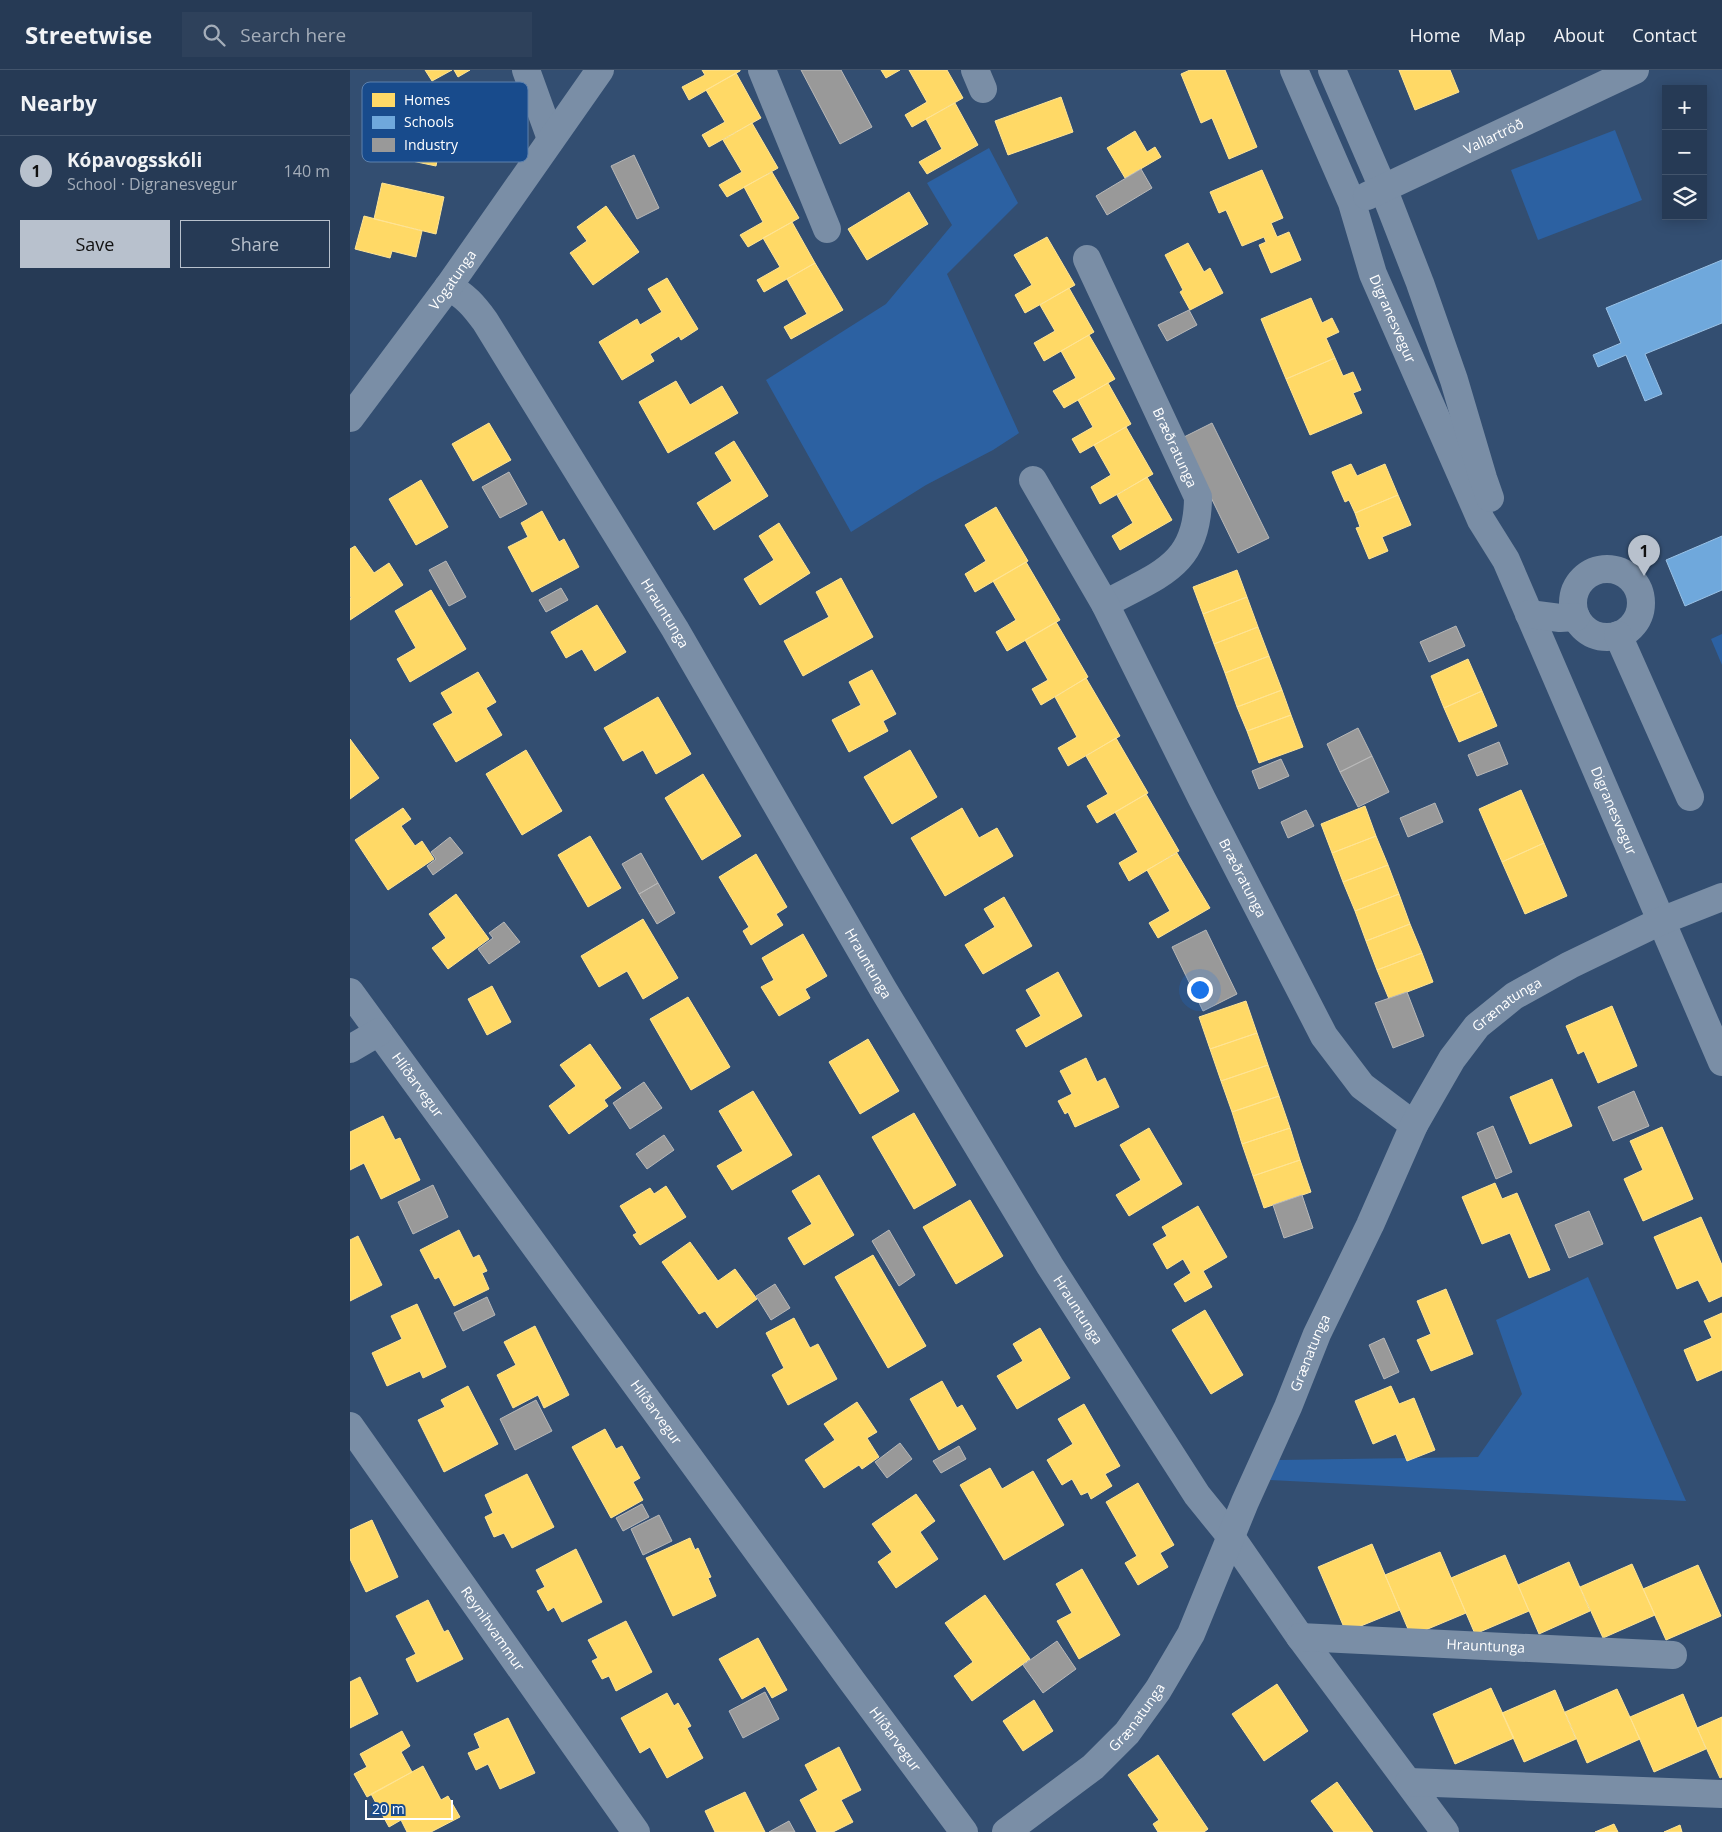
<!DOCTYPE html>
<html lang="en">
<head>
<meta charset="utf-8">
<style>
	:root { --surface:#263a55; --page:#2e415b; --text:#f1f3f6; --muted:#a4adb9; --line:#42546c; --accent:#b8c1cd }
	body { margin:0; font-family:"Open Sans",sans-serif; background:var(--page); color:var(--text) }
	.controls { position:absolute; right:15px; top:15px; display:grid; overflow:hidden; border-radius:0px; box-shadow:0 2px 12px #0003 }
	.controls button { width:45px; height:45px; display:grid; place-items:center; padding:0; border:0; border-bottom:1px solid var(--line); background:var(--surface); color:var(--text); font:25px sans-serif }
	.scale { position:absolute; left:15px; bottom:12px; width:88px; box-sizing:border-box; padding-left:5px; border:2px solid #fff; border-top:0; font-size:14px; line-height:18px; white-space:nowrap; color:#fff; -webkit-text-stroke:4px #184b8c; paint-order:stroke }
	.you { position:absolute; left:849px; top:919px; width:18px; height:18px; margin:-12px; border:4px solid #fff; border-radius:50%; background:#1a73e8; box-shadow:0 0 0 8px #1a73e833 }
	.badge { display:grid; place-items:center; width:32px; height:32px; border-radius:50%; background:var(--accent); color:#111; font-size:16px; font-weight:700 }
	.pin { position:absolute; translate:-50% -41px; filter:drop-shadow(0 1px 2px #0008) }
	.pin::after { content:''; position:absolute; top:26px; width:18px; height:15px; background:inherit; clip-path:polygon(0 0,100% 0,50% 100%) }
	.list { margin:0; padding:0; list-style:none }
	h2 { display:flex; justify-content:space-between; align-items:center; height:65px; margin:0; padding:0 20px; font-size:21px }
	h2 small { font-size:16px; font-weight:400; color:var(--muted) }
	.list li { display:grid; grid-template-columns:32px 1fr auto; gap:15px; align-items:center; box-sizing:border-box; height:70px; padding:0 20px; border-top:1px solid var(--line) }
	.list b { display:block; font-size:19px; white-space:nowrap }
	.list p { margin:0; font-size:16px; white-space:nowrap; color:var(--muted) }
	.list em { font-size:16px; font-style:normal; color:var(--muted) }
	.actions { display:flex; gap:10px; padding:15px 20px }
	.actions a { flex:1; padding:11px 0; border:1px solid var(--accent); border-radius:0px; text-align:center; font-size:18px; color:var(--accent) }
	.actions .main { background:var(--accent); color:#111 }
	.icon { flex:none; width:28px; height:28px; fill:none; stroke:currentColor; stroke-width:2; stroke-linecap:round; stroke-linejoin:round }
	.map { position:relative; flex:none; width:1372px; height:1762px; overflow:hidden }
	header { display:flex; align-items:center; gap:30px; box-sizing:border-box; height:70px; padding:0 25px; background:var(--surface); border-bottom:1px solid var(--line) }
	header strong { font-size:24px }
	nav { display:flex; gap:28px; margin-inline-start:auto; font-size:18px }
	.search { width:350px; height:45px; background:var(--page); display:flex; align-items:center; gap:12px; box-sizing:border-box; padding:0 18px; border-radius:0px; color:var(--muted); font-size:19px }
	main { display:flex }
	aside { flex:1; background:var(--surface) }
	.map>svg:first-child { display:block }
</style>
</head>
<body>
<header>
<strong>Streetwise</strong>
<div class="search"><svg class="icon" aria-label="search" viewBox="0 0 24 24"><circle cx="10" cy="10" r="6"/><path d="M15 15l6 6"/></svg>Search here</div>
<nav><a>Home</a><a>Map</a><a>About</a><a>Contact</a></nav>
</header>
<main>
<aside>
<h2>Nearby<small></small></h2>
<ul class="list">
<li><span class="badge">1</span><div><b>Kópavogsskóli</b><p>School · Digranesvegur</p></div><em>140 m</em></li>
</ul>
<div class="actions"><a class="main">Save</a><a>Share</a></div>
</aside>
<div class="map">
<svg width="1372" height="1762" viewBox="0 0 1372 1762">
	<rect width="100%" height="100%" fill="#334e71"/>
	<path fill="#2c61a2" d="M1265 60 1292 130 1188 170 1161 100Z
		M639 78 668 133 597 204 669 363 643 380 576 415 501 462 416 310 536 234 602 155 577 113Z
		M1372 564V595L1361 569Z
		M1238 1207 1336 1431 920 1410 928 1390 1128 1387 1172 1324 1146 1250Z"/>
	<path fill="#ffd966" stroke="#ffe494" d="M75 0H102L82 11Z
		M104 0H120L108 7Z
		M352 0H390V1L339 30 332 17 355 5Z
		M531 0H550L536 8Z
		M559 0H597L613 28 562 57 555 45 577 32Z
		M840 0H875L907 77 879 89 862 48 851 53 831 4Z
		M1049 0H1100L1109 22 1065 40Z
		M386 3 411 48 359 77 352 65 375 52 356 20Z
		M711 27 723 62 658 85 645 51Z
		M605 33 628 75 577 104 569 92 592 79 576 49Z
		M402 53 428 98 377 127 369 115 392 102 373 70Z
		M44 56 92 66 86 96 38 86Z
		M785 61 797 82 805 77 811 87 775 108 757 78Z
		M912 100 933 148 921 153 927 167 939 162 951 190 921 203 909 175 916 172 914 167 892 176 876 140 869 143 860 122Z
		M422 102 449 148 398 177 390 165 413 152 394 117Z
		M32 113 94 127 86 164 24 149Z
		M559 122 578 154 517 190 498 159Z
		M256 136 289 182 243 215 220 183 237 171 227 157Z
		M14 146 72 161 66 187 42 181 40 188 5 179Z
		M442 152 465 193 414 222 407 210 430 197 413 168Z
		M697 167 725 215 675 243 665 225 682 215 664 185Z
		M838 173 854 202 860 198 873 223 840 240 830 222 833 220 815 185Z
		M465 193 493 240 441 269 434 257 457 244 437 209Z
		M317 208 348 259 331 270 329 266 300 284 304 291 272 310 249 272 287 249 290 255 312 242 298 219Z
		M719 218 744 262 694 291 684 273 705 261 690 235Z
		M961 228 972 253 982 248 989 262 976 268 985 288 936 309 911 249Z
		M739 265 765 309 714 338 703 321 726 308 711 281Z
		M985 288 993 306 1003 302 1011 320 1003 323 1012 343 960 365 936 309Z
		M326 311 340 335 372 316 388 343 318 383 289 332Z
		M758 313 781 354 730 383 722 369 743 357 728 330Z
		M139 353 161 390 123 411 102 374Z
		M776 357 803 404 750 434 741 417 761 405 744 375Z
		M384 371 418 426 364 460 347 433 382 411 365 383Z
		M1001 394 1007 406 1035 394 1048 425 1005 443 999 430 995 432 982 402Z
		M797 407 822 450 770 480 762 466 783 453 767 425Z
		M71 410 98 457 66 475 39 429Z
		M1048 425 1061 455 1032 467 1038 481 1019 489 1006 458 1010 457 1005 443Z
		M646 437 678 491 625 522 615 504 636 491 615 455Z
		M192 441 209 472 214 469 229 497 182 522 158 477 178 467 171 453Z
		M429 453 460 503 410 535 394 509 424 490 409 466Z
		M5 476 24 503 39 493 53 515 0 550V529L1 528 0 526V479Z
		M676 492 710 550 657 581 646 562 666 550 643 511Z
		M887 500 897 527 853 544 843 517Z
		M491 508 523 567 453 606 434 571 479 547 466 522Z
		M81 520 116 579 60 612 47 589 66 578 45 541Z
		M897 527 908 557 864 574 853 544Z
		M247 535 276 582 245 601 232 579 216 588 201 562Z
		M706 552 738 607 691 635 682 619 698 610 675 570Z
		M908 557 919 586 875 603 864 574Z
		M919 586 932 620 887 637 875 603Z
		M1118 589 1132 621 1094 638 1081 606Z
		M522 600 546 644 533 651 538 661 499 682 482 650 511 635 499 612Z
		M128 602 146 632 136 638 152 665 106 692 83 654 103 643 91 623Z
		M736 608 770 666 718 696 708 678 727 667 705 627Z
		M932 620 941 645 897 661 887 637Z
		M1132 621 1147 656 1109 672 1094 638Z
		M308 627 341 684 306 704 293 680 273 691 254 658Z
		M941 645 953 677 909 693 897 661Z
		M766 668 798 723 747 753 737 736 758 724 736 686Z
		M0 669 29 708 0 729Z
		M176 680 212 741 172 765 136 704Z
		M560 680 587 727 542 754 514 707Z
		M353 704 391 766 352 790 315 728Z
		M1171 720 1194 773 1152 792 1129 739Z
		M796 724 829 781 779 811 769 793 788 782 765 742Z
		M1015 736 1026 766 982 783 971 754Z
		M53 738 61 749 51 756 65 776 72 771 84 789 38 820 5 770Z
		M612 738 629 768 647 758 663 786 595 826 561 768Z
		M240 766 271 818 238 837 208 785Z
		M1026 766 1038 795 993 812 982 783Z
		M1194 773 1217 826 1175 844 1152 792Z
		M827 783 860 838 808 868 799 853 820 841 797 800Z
		M406 784 437 837 426 844 433 855 401 875 393 861 399 857 369 807Z
		M1038 795 1049 824 1005 841 993 812Z
		M106 824 139 869 98 899 82 878 96 868 79 844Z
		M1049 824 1060 854 1016 871 1005 841Z
		M654 827 682 876 633 904 615 875 645 857 634 839Z
		M293 849 328 908 293 929 277 901 249 917 231 886Z
		M1060 854 1072 883 1027 900 1016 871Z
		M453 864 477 906 455 919 460 928 429 946 411 917 424 910 412 888Z
		M1072 883 1083 912 1039 929 1027 900Z
		M708 902 732 946 676 977 666 960 691 946 676 920Z
		M142 916 161 952 137 965 118 929Z
		M338 927 380 997 341 1020 300 949Z
		M896 931 907 963 860 979 849 947Z
		M1262 936 1287 996 1248 1013 1234 981 1228 984 1216 956Z
		M907 963 918 995 871 1011 860 979Z
		M518 969 549 1021 510 1044 479 992Z
		M240 974 271 1018 254 1030 258 1036 219 1064 199 1036 226 1016 210 995Z
		M736 988 747 1012 755 1008 769 1037 725 1057 718 1042 715 1044 708 1031 722 1024 710 1001Z
		M918 995 929 1026 882 1042 871 1011Z
		M1202 1009 1222 1056 1180 1074 1160 1027Z
		M403 1021 442 1085 382 1120 367 1096 393 1081 369 1041Z
		M929 1026 940 1058 892 1074 882 1042Z
		M564 1043 606 1115 564 1139 522 1067Z
		M33 1046 45 1070 50 1068 70 1110 31 1129 14 1093 0 1100V1062Z
		M1312 1057 1343 1129 1293 1151 1274 1109 1293 1100 1280 1071Z
		M799 1058 832 1114 779 1146 766 1125 791 1110 770 1075Z
		M940 1058 950 1090 903 1106 892 1074Z
		M950 1090 961 1122 914 1138 903 1106Z
		M469 1105 504 1165 454 1195 438 1168 462 1154 442 1121Z
		M1145 1113 1152 1129 1167 1123 1200 1200 1179 1208 1160 1163 1132 1174 1112 1127Z
		M316 1116 336 1147 290 1175 283 1165 287 1163 270 1136 300 1118 304 1124Z
		M620 1130 653 1186 606 1214 573 1157Z
		M848 1136 877 1187 853 1201 862 1217 835 1232 824 1214 841 1203 833 1189 817 1199 803 1174 817 1166 812 1157Z
		M1351 1147 1372 1195V1226L1359 1232 1348 1210 1327 1219 1304 1167Z
		M109 1160 123 1188 129 1185 137 1201 132 1203 139 1219 104 1236 89 1207 85 1209 70 1180Z
		M8 1166 32 1215 0 1231V1170Z
		M340 1172 368 1211 385 1199 407 1229 367 1258 355 1241 349 1244 312 1192Z
		M523 1185 576 1276 538 1298 485 1207Z
		M1096 1219 1123 1284 1081 1301 1067 1270 1081 1264 1067 1231Z
		M67 1234 96 1297 73 1308 70 1301 37 1316 22 1283 52 1269 41 1246Z
		M855 1240 893 1305 861 1324 822 1260Z
		M1372 1243V1300L1347 1311 1334 1280 1362 1268 1354 1251Z
		M444 1248 460 1278 468 1274 487 1309 438 1335 422 1305 434 1298 416 1263Z
		M185 1256 219 1325 194 1338 188 1325 163 1338 147 1305 166 1295 154 1272Z
		M690 1258 720 1308 667 1339 647 1306 673 1291 663 1274Z
		M592 1311 607 1338 612 1335 626 1359 589 1380 560 1329Z
		M118 1316 148 1374 94 1402 68 1350 95 1337 91 1330Z
		M1041 1316 1049 1334 1064 1328 1085 1380 1057 1391 1046 1364 1023 1374 1005 1331Z
		M507 1332 527 1362 517 1368 529 1387 512 1399 509 1395 474 1418 455 1390 485 1370 474 1354Z
		M734 1334 770 1396 755 1404 762 1416 741 1429 738 1422 731 1425 722 1409 712 1415 697 1390 723 1374 708 1349Z
		M255 1359 266 1379 272 1376 290 1408 283 1412 293 1430 261 1448 222 1377Z
		M640 1398 652 1419 683 1401 714 1455 654 1490 610 1415Z
		M177 1404 204 1457 162 1478 154 1463 144 1467 135 1447 143 1443 135 1425Z
		M788 1413 824 1475 810 1483 818 1497 788 1515 775 1493 787 1486 756 1432Z
		M566 1424 585 1451 570 1462 588 1489 546 1518 528 1492 542 1482 522 1454Z
		M22 1450 48 1507 16 1522 0 1489V1460Z
		M340 1468 345 1480 348 1478 361 1507 358 1508 366 1526 323 1546 296 1488Z
		M1022 1474 1050 1540 996 1562 968 1497Z
		M226 1479 252 1532 212 1552 204 1537 198 1541 187 1521 195 1517 186 1500Z
		M1090 1482 1116 1543 1061 1566 1035 1505Z
		M1155 1485 1179 1541 1125 1564 1101 1508Z
		M1219 1492 1240 1541 1189 1564 1168 1515Z
		M1282 1494 1305 1545 1253 1568 1230 1517Z
		M1348 1495 1371 1546 1316 1570 1293 1519Z
		M732 1499 770 1565 729 1589 707 1551 722 1543 706 1514Z
		M635 1525 680 1589 622 1631 604 1606 623 1592 595 1553Z
		M78 1530 94 1562 98 1560 113 1589 67 1612 56 1589 66 1584 46 1546Z
		M276 1551 302 1602 266 1621 259 1606 252 1609 242 1591 248 1588 238 1570Z
		M408 1568 437 1620 422 1628 415 1616 392 1629 369 1589Z
		M10 1607 28 1644 0 1658V1612Z
		M927 1614 958 1661 914 1691 882 1644Z
		M1141 1618 1164 1668 1105 1694 1083 1644Z
		M1267 1619 1290 1669 1237 1693 1215 1642Z
		M1205 1620 1226 1669 1174 1692 1152 1643Z
		M317 1623 324 1636 328 1633 341 1656 337 1658 353 1688 317 1708 300 1677 290 1683 271 1648Z
		M1333 1624 1356 1679 1304 1702 1280 1647Z
		M684 1630 703 1661 673 1681 653 1651Z
		M1372 1647V1707L1370 1708 1347 1658Z
		M158 1648 185 1703 150 1719 138 1694 126 1700 118 1683 130 1678 124 1664Z
		M52 1661 60 1676 51 1682 62 1702 17 1727 4 1704 17 1697 10 1684Z
		M489 1677 511 1720 491 1730 503 1752 483 1762H467L450 1730 468 1720 455 1695Z
		M808 1685 858 1759 854 1762H808L803 1754 809 1750 778 1705Z
		M73 1696 91 1730 98 1726 110 1747 81 1762H57L51 1750 39 1757 21 1724Z
		M987 1712 1023 1762H984L961 1731Z
		M395 1722 415 1762H365L355 1741Z
		M1264 1754 1268 1762H1245Z
		M1330 1755 1332 1762H1314Z"/>
	<path fill="#6fa8dc" stroke="#9ac2e6" d="M1372 190V253L1295 284 1312 324 1295 331 1276 285 1248 297 1243 285 1271 273 1256 238Z
		M1372 466V520L1335 536 1316 490Z"/>
	<path fill="#999" stroke="#b8b8b8" d="M451 0H491L522 57 490 74Z
		M284 85 309 138 287 149 261 96Z
		M791 99 802 118 757 145 746 126Z
		M839 240 847 255 817 271 808 255Z
		M862 353 919 468 888 483 832 368Z
		M159 402 177 434 150 448 132 417Z
		M96 491 116 527 99 536 79 500Z
		M211 518 218 530 196 542 189 530Z
		M1106 556 1115 576 1079 592 1070 572Z
		M1008 658 1022 686 990 702 977 674Z
		M1149 672 1158 694 1127 706 1118 685Z
		M1022 686 1039 722 1008 737 990 702Z
		M931 689 939 706 909 719 902 701Z
		M1085 733 1093 752 1058 767 1050 748Z
		M956 740 964 756 938 768 931 752Z
		M100 767 113 783 83 805 77 796 86 789 81 782Z
		M291 783 308 813 289 824 272 794Z
		M308 813 325 843 307 854 289 824Z
		M154 852 170 872 139 894 128 879 143 868 139 863Z
		M856 860 887 924 853 941 822 877Z
		M1057 922 1074 966 1043 978 1025 933Z
		M294 1012 312 1038 280 1059 263 1033Z
		M1284 1021 1299 1056 1263 1071 1248 1037Z
		M1143 1056 1162 1102 1146 1109 1127 1063Z
		M314 1065 324 1080 297 1099 286 1084Z
		M83 1115 98 1147 63 1164 48 1132Z
		M952 1125 963 1158 934 1168 923 1135Z
		M1239 1141 1253 1174 1219 1188 1205 1155Z
		M539 1160 565 1205 549 1216 522 1171Z
		M425 1214 440 1238 421 1250 406 1226Z
		M137 1227 145 1245 113 1261 104 1243Z
		M1034 1268 1049 1302 1034 1309 1019 1275Z
		M186 1330 202 1361 165 1380 150 1349Z
		M550 1373 562 1389 537 1408 525 1392Z
		M609 1376 616 1389 591 1403 583 1391Z
		M292 1434 299 1447 273 1461 266 1448Z
		M309 1445 322 1471 293 1485 281 1459Z
		M707 1571 726 1599 693 1623 673 1595Z
		M415 1622 429 1649 393 1668 379 1641Z
		M439 1751 445 1762H419Z"/>
	<g fill="none" stroke-linecap="round" stroke-linejoin="round">
		<g stroke="#7a8ea6" stroke-width="28">
			<path d="M176 0 201 69"/>
			<path d="M412 0 477 159"/>
			<path d="M625 0 633 19"/>
			<path id="s1" d="M944 0 1002 133 1023 204 1131 450 1156 490 1372 992"/>
			<path d="M982 0 1033 118 1070 213 1104 310 1133 408 1140 428"/>
			<path id="s2" d="M1017 126 1285 0"/>
			<path id="s3" d="M737 189 848 427C848 497 807 505 755 534"/>
			<path id="s4" d="M98 217C115 225 124 236 135 251L325 559 533 919 700 1196 847 1425 881 1467 950 1567 1095 1762"/>
			<path id="s5" d="M0 348 98 217 250 0"/>
			<path id="s6" d="M683 410 755 534 852 729 974 966 1012 1016 1064 1055"/>
			<circle cx="1257" cy="533" r="34"/>
			<path d="M1179 544 1210 548 1226 547"/>
			<path d="M1268 565 1340 727"/>
			<path id="s7" d="M0 922 502 1611 614 1762"/>
			<path d="M0 979 29 962"/>
			<path id="s8" d="M0 1356 286 1762"/>
			<path id="s9" d="M950 1567 1323 1585"/>
			<path d="M1059 1712 1372 1724"/>
			<path id="s10" d="M656 1762 743 1697 777 1663 808 1620 841 1564 895 1432 938 1337 967 1264 1020 1155 1064 1055 1102 989 1127 956 1164 926 1220 895 1311 851 1372 827"/>
		</g>
	</g>
	<g text-anchor="middle" stroke-width="5" stroke-linejoin="round" paint-order="stroke">
		<g font-size="14" fill="#fff" stroke="#184b8c">
			<text dy="5" stroke="none"><textPath href="#s2" startOffset="140">Vallartröð</textPath></text>
			<text dy="5" stroke="none"><textPath href="#s5" startOffset="172">Vogatunga</textPath></text>
			<text dy="5" stroke="none"><textPath href="#s1" startOffset="268">Digranesvegur</textPath></text>
			<text dy="5" stroke="none"><textPath href="#s3" startOffset="208">Bræðratunga</textPath></text>
			<text dy="5" stroke="none"><textPath href="#s4" startOffset="394">Hrauntunga</textPath></text>
			<text dy="5" stroke="none"><textPath href="#s1" startOffset="808">Digranesvegur</textPath></text>
			<text dy="5" stroke="none"><textPath href="#s6" startOffset="450">Bræðratunga</textPath></text>
			<text dy="5" stroke="none"><textPath href="#s4" startOffset="799">Hrauntunga</textPath></text>
			<text dy="5" stroke="none"><textPath href="#s10" startOffset="985">Grænatunga</textPath></text>
			<text dy="5" stroke="none"><textPath href="#s7" startOffset="115">Hlíðarvegur</textPath></text>
			<text dy="5" stroke="none"><textPath href="#s4" startOffset="1204">Hrauntunga</textPath></text>
			<text dy="5" stroke="none"><textPath href="#s10" startOffset="580">Grænatunga</textPath></text>
			<text dy="5" stroke="none"><textPath href="#s7" startOffset="520">Hlíðarvegur</textPath></text>
			<text dy="5" stroke="none"><textPath href="#s8" startOffset="248">Reynihvammur</textPath></text>
			<text dy="5" stroke="none"><textPath href="#s9" startOffset="186">Hrauntunga</textPath></text>
			<text dy="5" stroke="none"><textPath href="#s10" startOffset="175">Grænatunga</textPath></text>
			<text dy="5" stroke="none"><textPath href="#s7" startOffset="925">Hlíðarvegur</textPath></text>
		</g>
	</g>
	<rect x="12" y="12" width="166" height="80" rx="8" fill="#184b8c" stroke="#5d81ae" stroke-width="1"/>
	<rect x="22" y="23" width="23" height="14" fill="#ffd966"/>
	<rect x="22" y="46" width="23" height="13" fill="#6fa8dc"/>
	<rect x="22" y="68" width="23" height="14" fill="#999"/>
	<g font-size="14" fill="#fff">
		<text x="54" y="35">Homes</text>
		<text x="54" y="57">Schools</text>
		<text x="54" y="80">Industry</text>
	</g>
</svg>
<div class="controls">
<button>+</button>
<button>−</button>
<button><svg class="icon" aria-label="layers" viewBox="0 0 24 24"><path d="M12 4l9 5-9 5-9-5zM3 14l9 5 9-5"/></svg></button>
</div>
<div class="scale">20 m</div>
<div class="you"></div>
<div class="pin badge" style="left:1294px;top:506px">1</div>
</div>
</main>
</body>
</html>
